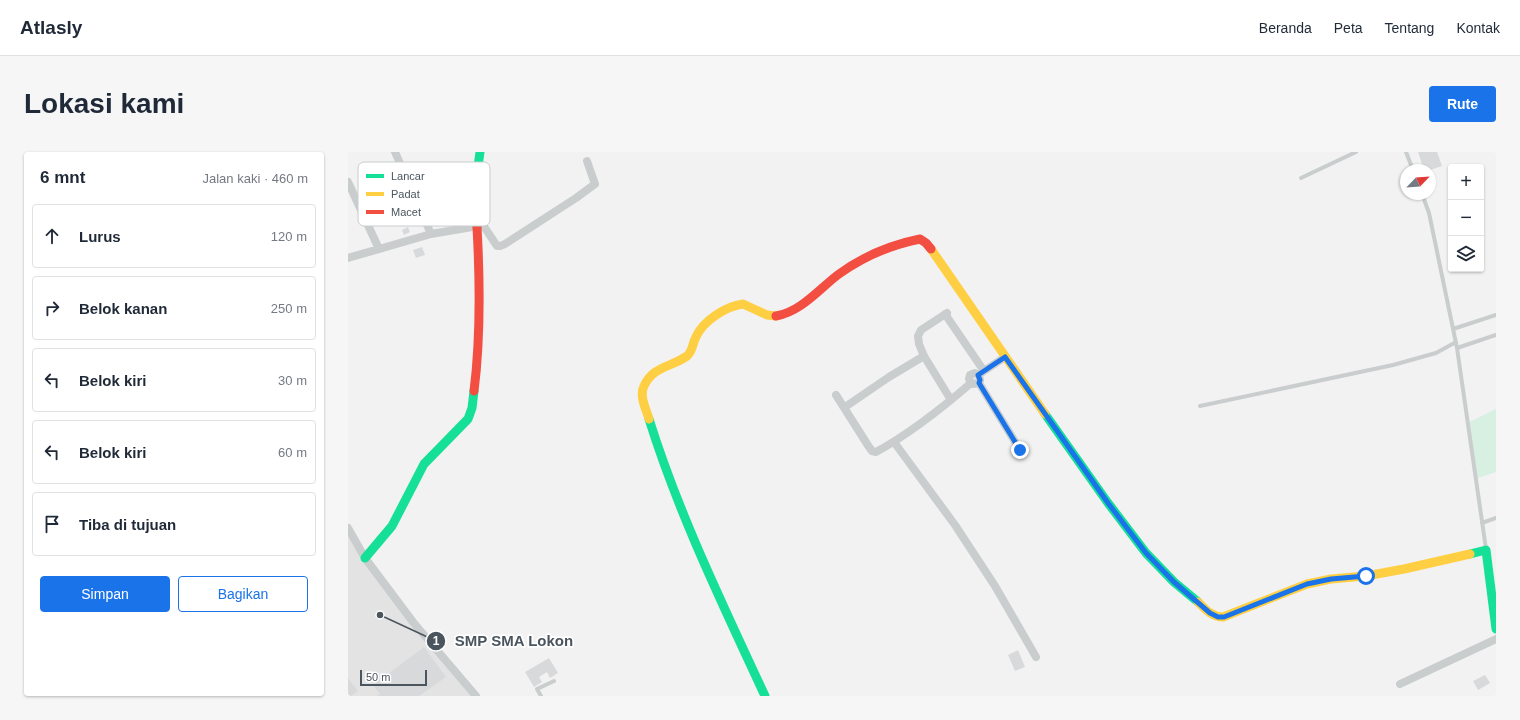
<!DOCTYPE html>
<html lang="id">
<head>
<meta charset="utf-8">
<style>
	:root { --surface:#fff; --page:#f6f6f7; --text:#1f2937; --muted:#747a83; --line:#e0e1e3; --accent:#1a73e8 }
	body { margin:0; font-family:Arial,sans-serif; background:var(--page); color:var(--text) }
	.controls { position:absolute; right:12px; top:12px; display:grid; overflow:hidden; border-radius:4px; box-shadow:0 1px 3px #0004 }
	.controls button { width:36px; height:36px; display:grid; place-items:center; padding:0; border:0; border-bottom:1px solid var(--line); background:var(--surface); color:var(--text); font:20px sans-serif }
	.compass { position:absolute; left:1052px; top:12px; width:36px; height:36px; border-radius:50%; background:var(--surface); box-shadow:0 1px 3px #0004; rotate:65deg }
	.scale { position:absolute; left:12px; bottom:10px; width:67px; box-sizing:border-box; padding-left:4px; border:2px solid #4a555e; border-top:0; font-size:11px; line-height:14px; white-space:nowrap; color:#4a555e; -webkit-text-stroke:3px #fff; paint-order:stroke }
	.stop { position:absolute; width:12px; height:12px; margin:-9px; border:3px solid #1a73e8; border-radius:50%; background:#fff }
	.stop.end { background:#1a73e8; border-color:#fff; box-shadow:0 1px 4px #0008 }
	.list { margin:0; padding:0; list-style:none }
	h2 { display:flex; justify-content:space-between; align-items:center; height:52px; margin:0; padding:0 16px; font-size:17px }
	h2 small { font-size:13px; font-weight:400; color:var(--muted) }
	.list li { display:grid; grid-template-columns:26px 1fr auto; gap:12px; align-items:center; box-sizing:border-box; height:64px; margin:0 8px 8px; padding:0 8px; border:1px solid var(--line); border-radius:4px }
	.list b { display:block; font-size:15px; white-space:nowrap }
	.list em { font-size:13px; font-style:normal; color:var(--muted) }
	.actions { display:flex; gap:8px; padding:12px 16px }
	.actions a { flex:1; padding:9px 0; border:1px solid var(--accent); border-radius:4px; text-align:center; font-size:14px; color:var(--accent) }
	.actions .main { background:var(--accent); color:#fff }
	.icon { flex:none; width:22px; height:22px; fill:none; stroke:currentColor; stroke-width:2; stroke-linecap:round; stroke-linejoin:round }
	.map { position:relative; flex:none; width:1148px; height:544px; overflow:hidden; border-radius:4px }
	header { display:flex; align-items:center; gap:24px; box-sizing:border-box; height:56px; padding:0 20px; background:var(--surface); border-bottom:1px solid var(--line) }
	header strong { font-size:19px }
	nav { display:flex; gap:22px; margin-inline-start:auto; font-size:14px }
	.intro { display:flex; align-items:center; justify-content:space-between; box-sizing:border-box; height:96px; padding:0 24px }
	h1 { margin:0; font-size:28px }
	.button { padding:10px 18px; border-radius:4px; background:var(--accent); color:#fff; font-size:14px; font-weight:700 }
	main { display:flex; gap:24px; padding:0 24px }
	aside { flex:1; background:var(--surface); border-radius:4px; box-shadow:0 1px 3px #0004 }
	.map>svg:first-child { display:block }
</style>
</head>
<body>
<header>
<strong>Atlasly</strong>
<nav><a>Beranda</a><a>Peta</a><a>Tentang</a><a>Kontak</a></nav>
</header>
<div class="intro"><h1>Lokasi kami</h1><a class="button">Rute</a></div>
<main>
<aside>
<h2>6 mnt<small>Jalan kaki · 460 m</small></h2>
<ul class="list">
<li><svg class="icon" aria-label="ahead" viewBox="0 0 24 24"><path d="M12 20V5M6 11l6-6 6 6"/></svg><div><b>Lurus</b></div><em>120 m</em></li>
<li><svg class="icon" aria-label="right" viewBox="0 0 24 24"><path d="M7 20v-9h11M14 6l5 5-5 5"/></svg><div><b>Belok kanan</b></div><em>250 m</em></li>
<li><svg class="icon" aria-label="left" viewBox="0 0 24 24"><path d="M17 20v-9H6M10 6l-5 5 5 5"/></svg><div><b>Belok kiri</b></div><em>30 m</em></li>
<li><svg class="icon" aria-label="left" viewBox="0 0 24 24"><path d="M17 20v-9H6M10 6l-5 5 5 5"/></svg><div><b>Belok kiri</b></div><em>60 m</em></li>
<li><svg class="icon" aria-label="arrive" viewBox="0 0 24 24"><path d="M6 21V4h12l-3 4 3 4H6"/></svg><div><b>Tiba di tujuan</b></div></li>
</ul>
<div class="actions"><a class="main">Simpan</a><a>Bagikan</a></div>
</aside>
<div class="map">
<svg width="1148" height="544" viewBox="0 0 1148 544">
	<rect width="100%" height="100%" fill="#f2f2f2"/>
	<path fill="#e4e3e4" d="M0 380 17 406 128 544H0Z"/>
	<path fill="#d8f0e1" d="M1148 257V320L1127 327 1119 271Z"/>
	<path fill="#d8d9da" d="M1070 0H1089L1094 14 1082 18H1076Z
		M60 75 62 80 56 83 54 78Z
		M74 95 77 103 68 106 65 98Z
		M76 495 98 525 71 544H29L32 542 25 533Z
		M670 498 677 515 667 519 660 503Z
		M201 506 210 521 202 526 199 520 191 525 194 530 186 535 177 520Z
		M1137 523 1142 531 1130 538 1125 529Z
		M0 526 10 539 3 544H0Z"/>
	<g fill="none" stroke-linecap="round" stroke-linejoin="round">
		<path stroke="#cacdce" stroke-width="4" d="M1058 0 1065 18
			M953 26 1008 0
			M1074 42 1081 61 1109 196 1138 397
			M1105 177 1148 163
			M1109 196 1148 183
			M852 254 1045 213 1088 201 1108 190
			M1134 371 1148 366
			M193 544 189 537 206 529"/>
		<path stroke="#cacdce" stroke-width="8" d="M47 0 83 82 130 74
			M0 30 31 97
			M129 64 149 94H152L157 92 228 46 247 32 239 9
			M0 106 83 82
			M599 161 573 178 570 184 571 192 576 204 603 248
			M597 162 636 219
			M633 221 657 205
			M631 231 672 298
			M488 243 521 295 524 299 528 300C563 281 593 257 623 231L625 232 631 231 632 228 631 223 627 221 622 223 621 227 623 231
			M497 255 541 225 576 204
			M546 290 607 373 647 434 688 505
			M0 376 17 406 65 470 128 544
			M1052 532 1148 487"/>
		<path stroke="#16e098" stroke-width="9" d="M129 75 127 37 132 0
			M697 262 760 351 798 401 826 430 850 450
			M301 267C331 363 375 453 417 544
			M1122 402 1138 398 1148 477
			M17 406 44 374 76 312 120 267 124 256 126 239"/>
		<path stroke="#ffcf43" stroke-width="9" d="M583 97 697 262
			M301 267C298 257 291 244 296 234 305 214 324 215 339 204 345 199 344 192 348 185 355 169 378 154 395 152L419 163 428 164
			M850 450C857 457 864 465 875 465L959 432 983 427 1018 424 1056 417 1122 402"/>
		<path stroke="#f24e42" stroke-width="9" d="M428 164C453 160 472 136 491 122 516 104 542 93 572 87L578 91 583 97
			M126 239C133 184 132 129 129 75"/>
	</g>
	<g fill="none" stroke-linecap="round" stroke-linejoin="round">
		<path stroke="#1a73e8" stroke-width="5" d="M672 298 631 231 632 228 630 223 657 205 760 351 798 401 826 430 862 461 870 465H876L959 432 983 427 1018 424"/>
	</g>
	<rect x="10" y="10" width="132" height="64" rx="6" fill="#fff" stroke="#c9cccf" stroke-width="1"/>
	<rect x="18" y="22" width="18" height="4" fill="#16e098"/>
	<rect x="18" y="40" width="18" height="4" fill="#ffcf43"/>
	<rect x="18" y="58" width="18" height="4" fill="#f24e42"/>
	<g font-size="11" fill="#4a555e">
		<text x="43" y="28">Lancar</text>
		<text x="43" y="46">Padat</text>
		<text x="43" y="64">Macet</text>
	</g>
	<path fill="none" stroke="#4a555e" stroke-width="1.5" d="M32 463L88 489"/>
	<g fill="#4a555e" stroke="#fff" stroke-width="1.5">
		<circle cx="32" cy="463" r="4"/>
		<circle cx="88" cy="489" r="10"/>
	</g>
	<g font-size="12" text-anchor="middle" font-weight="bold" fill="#fff">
		<text x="88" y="493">1</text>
	</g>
	<g font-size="15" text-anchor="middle" font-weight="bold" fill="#4a555e" stroke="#fff" stroke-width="3.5" stroke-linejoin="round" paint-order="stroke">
		<text x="166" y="494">SMP SMA Lokon</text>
	</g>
</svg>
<div class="controls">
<button>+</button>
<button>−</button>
<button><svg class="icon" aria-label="layers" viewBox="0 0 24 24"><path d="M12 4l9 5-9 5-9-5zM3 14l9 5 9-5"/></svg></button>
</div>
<svg class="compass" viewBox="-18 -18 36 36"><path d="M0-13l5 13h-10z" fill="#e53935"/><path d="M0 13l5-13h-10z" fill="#747a83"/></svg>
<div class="scale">50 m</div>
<div class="stop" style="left:1018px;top:424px"></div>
<div class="stop end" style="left:672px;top:298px"></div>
</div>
</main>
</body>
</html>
